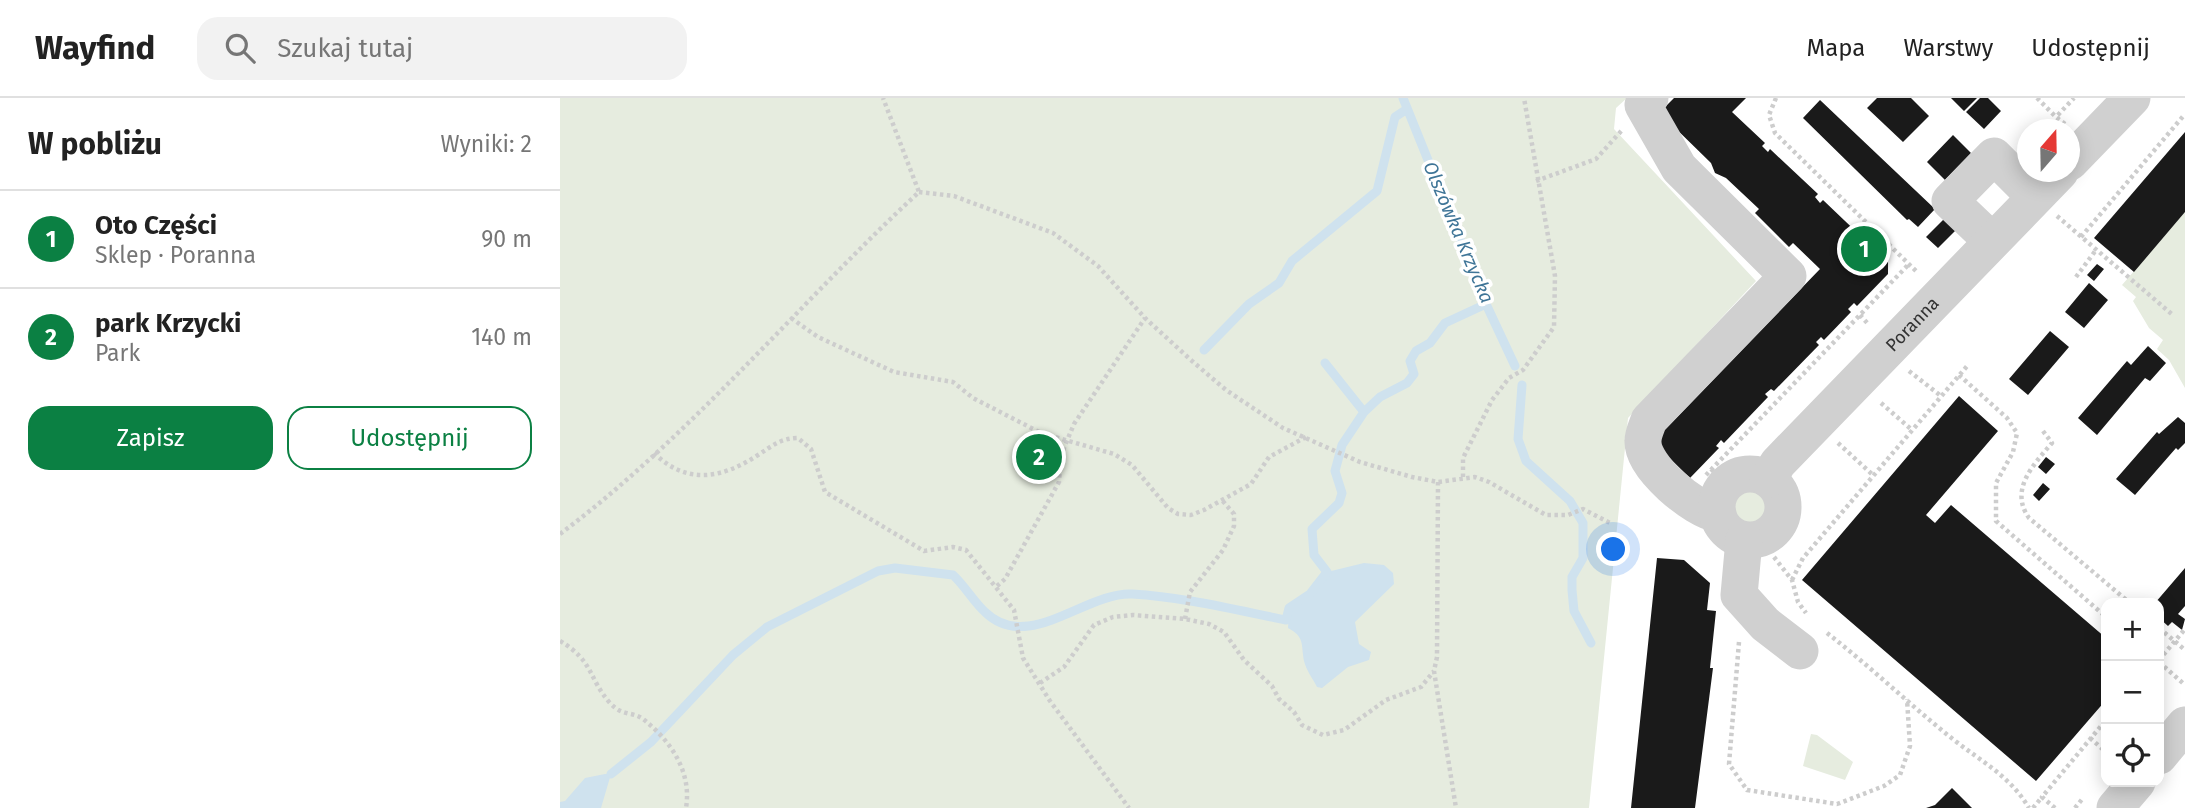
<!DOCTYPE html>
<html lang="pl">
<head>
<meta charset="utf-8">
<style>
	:root { --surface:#fff; --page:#f2f2f2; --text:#222; --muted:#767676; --line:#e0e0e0; --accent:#0b8043 }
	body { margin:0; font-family:"Fira Sans",sans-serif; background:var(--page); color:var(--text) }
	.controls { position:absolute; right:21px; bottom:21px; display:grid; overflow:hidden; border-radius:14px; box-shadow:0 4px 18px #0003 }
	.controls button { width:63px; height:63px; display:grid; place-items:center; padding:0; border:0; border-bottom:2px solid var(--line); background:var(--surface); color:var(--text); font:35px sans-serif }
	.compass { position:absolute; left:1457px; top:21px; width:63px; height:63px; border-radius:50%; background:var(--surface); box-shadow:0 4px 18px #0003; rotate:20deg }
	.you { position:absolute; left:1054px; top:452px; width:24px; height:24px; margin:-18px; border:5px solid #fff; border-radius:50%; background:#1a73e8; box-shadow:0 0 0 10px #1a73e833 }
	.badge { display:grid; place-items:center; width:46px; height:46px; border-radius:50%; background:var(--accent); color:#fff; font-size:23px; font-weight:700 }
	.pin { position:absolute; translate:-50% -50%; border:4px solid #fff; box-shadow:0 2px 7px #0006 }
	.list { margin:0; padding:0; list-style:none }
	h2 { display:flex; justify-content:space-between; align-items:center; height:91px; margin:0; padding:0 28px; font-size:30px }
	h2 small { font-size:23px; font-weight:400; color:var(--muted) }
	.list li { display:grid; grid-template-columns:46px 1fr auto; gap:21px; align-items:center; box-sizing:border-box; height:98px; padding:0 28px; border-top:2px solid var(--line) }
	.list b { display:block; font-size:26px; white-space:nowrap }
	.list p { margin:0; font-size:23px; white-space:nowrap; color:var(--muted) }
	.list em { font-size:23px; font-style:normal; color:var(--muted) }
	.actions { display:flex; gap:14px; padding:21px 28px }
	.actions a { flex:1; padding:16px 0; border:2px solid var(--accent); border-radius:21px; text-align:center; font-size:24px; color:var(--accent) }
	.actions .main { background:var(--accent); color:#fff }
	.icon { flex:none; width:38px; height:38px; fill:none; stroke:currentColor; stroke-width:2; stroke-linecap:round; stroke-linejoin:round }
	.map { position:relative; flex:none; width:1625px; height:710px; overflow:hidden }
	header { display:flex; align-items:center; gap:42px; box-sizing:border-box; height:98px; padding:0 35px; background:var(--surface); border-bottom:2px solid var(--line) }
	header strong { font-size:33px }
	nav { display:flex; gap:38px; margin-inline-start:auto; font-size:24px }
	.search { width:490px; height:63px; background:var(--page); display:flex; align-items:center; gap:18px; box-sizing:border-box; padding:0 24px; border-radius:21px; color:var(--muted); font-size:26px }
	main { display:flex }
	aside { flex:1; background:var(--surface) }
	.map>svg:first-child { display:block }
</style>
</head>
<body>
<header>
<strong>Wayfind</strong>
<div class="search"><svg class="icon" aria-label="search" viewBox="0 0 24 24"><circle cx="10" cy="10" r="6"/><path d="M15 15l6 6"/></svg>Szukaj tutaj</div>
<nav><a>Mapa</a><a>Warstwy</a><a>Udostępnij</a></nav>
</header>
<main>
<aside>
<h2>W pobliżu<small>Wyniki: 2</small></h2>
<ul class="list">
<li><span class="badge">1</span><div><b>Oto Części</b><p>Sklep · Poranna</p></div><em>90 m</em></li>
<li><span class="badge">2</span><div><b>park Krzycki</b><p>Park</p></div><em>140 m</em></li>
</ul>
<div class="actions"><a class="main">Zapisz</a><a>Udostępnij</a></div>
</aside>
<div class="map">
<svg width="1625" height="710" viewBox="0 0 1625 710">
	<rect width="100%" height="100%" fill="#fff"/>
	<path fill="#e6ecdf" d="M0 0H1067L1056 10 1054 31 1196 183 1068 320 1029 710H0Z
		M1625 114V290L1609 262 1597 251 1603 242 1589 230 1573 203 1576 199 1562 187Z
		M1169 410a21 21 0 1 1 42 0a21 21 0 1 1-42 0Z
		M1251 636 1257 637 1293 664 1285 682 1243 668Z"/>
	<path fill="#cfe2ee" d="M804 465 824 467 833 475 834 486 795 524 799 546 811 554 809 562 788 569 762 590 757 589C753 581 746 572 744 563 741 546 745 539 728 530L729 510 750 496 767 474Z
		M45 676H51L41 710H0V704L5 703 25 680Z"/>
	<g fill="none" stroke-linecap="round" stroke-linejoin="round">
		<path stroke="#cfe2ee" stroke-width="9" d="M843 0 926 206 955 268
			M644 252 689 206 719 185 732 163 817 93 835 19 847 11
			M765 265 804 314
			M962 287 958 341 966 363 1010 403 1023 425V460L1012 479V492L1014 513 1031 545
			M51 676 91 644 173 557 207 529 318 473 335 470 393 477C405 488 413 503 425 514 468 556 525 494 572 496 624 499 676 512 726 522L729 510 750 496 767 474 754 457 752 431 779 405 782 395 775 373 782 347 804 314 820 299 847 285 854 276 850 263 856 253 870 245 885 225 926 206"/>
	</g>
	<path fill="#1a1a1a" d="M1114 0H1186L1172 14 1205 45 1202 48 1208 54 1210 51 1258 96 1255 99 1260 105 1263 102 1328 164V176L1297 208 1294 205 1288 211 1291 214 1264 242 1261 239 1256 244 1259 247 1214 293 1211 291 1205 296 1208 299 1164 345 1161 342 1156 348 1159 350 1130 380 1093 344 1260 171 1233 145 1229 149 1195 115 1199 111 1166 80 1155 75 1151 65 1105 20V9Z
		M1317 0H1351L1369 18 1343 44 1307 10Z
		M1391 0H1417L1404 13Z
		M1420 0H1428L1441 13 1424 31 1406 14Z
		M1260 2 1375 111 1358 129 1349 121 1347 122 1243 20Z
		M1625 34V114L1574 174 1534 140Z
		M1393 37 1411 55 1385 82 1367 64Z
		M1385 120 1397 131 1378 150 1366 139Z
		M1537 166 1544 171 1534 183 1527 177Z
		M1529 185 1548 202 1524 230 1505 214Z
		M1490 233 1509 249 1468 297 1449 281Z
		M1588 248 1606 265 1590 283 1585 280 1537 337 1518 320 1567 263 1571 267Z
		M1399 298 1438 333 1366 417 1375 425 1391 407 1546 540V602L1476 683 1242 482Z
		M1618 319 1625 325V345L1618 352 1616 350 1575 397 1556 381 1597 334 1599 336Z
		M1486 359 1495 366 1486 376 1478 369Z
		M1483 385 1490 391 1479 403 1473 397Z
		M1097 460 1124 462 1150 485 1147 512 1156 513 1150 570H1153L1135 710H1071Z
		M1625 470V508L1618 516 1625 521 1622 532 1612 524 1608 528 1599 520V505H1595Z
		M1392 690 1412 710H1366L1375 707Z"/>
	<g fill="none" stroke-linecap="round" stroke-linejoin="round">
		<path stroke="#cdcdcd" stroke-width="4.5" stroke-dasharray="3.5 3.5" stroke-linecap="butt" d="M1216 0 1209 17 1215 35 1358 175
			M1477 0 1496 19
			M1505 26 1496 19 1514 0
			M976 83 1036 61 1063 31
			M359 94 394 98 493 135 538 168 585 220 632 263 666 292 723 330 800 364 852 379 878 384 915 379 929 384 986 417H1008L1023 411 1052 426
			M1497 118 1614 218
			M1521 139 1625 16
			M1516 179 1536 152
			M1300 217 1309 227
			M231 220 258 239 334 274 393 284 413 300 481 335 554 356 572 367 608 410 618 416 631 417 644 412 691 386 709 359 746 339
			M1349 273 1381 298
			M1399 277 1447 320 1457 335 1453 354 1436 385V423L1546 519
			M1321 305 1352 332
			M1483 333 1492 345C1473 367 1449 392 1469 420L1570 505
			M1278 345 1314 378
			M94 355C127 388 163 380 198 357 212 348 221 340 238 340L251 351 265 394 364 453 393 449 406 452 454 512 463 560 490 603 569 710
			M1151 371 1163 383
			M1146 377 1349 166
			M903 379V360L932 302 949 280 963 272 994 229 995 178 964 0
			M878 384 877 559 874 573 896 710
			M0 436C132 337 238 206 359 94L323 0
			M1214 459 1232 482 1238 504 1246 515
			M1232 482 1243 460 1408 267
			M437 488 445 481 499 384 501 357 514 326 585 220
			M625 521 630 494 663 452 674 428V416L661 401
			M1599 530 1625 552
			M1267 535C1311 569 1351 608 1394 642 1422 664 1450 678 1469 710
			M0 543C34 563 28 580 50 605 63 619 72 613 83 621 111 643 132 674 126 710
			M1179 544 1169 666 1187 692 1277 706 1324 688 1340 677 1350 648 1347 601
			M1599 562 1625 531
			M1599 564 1625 587
			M480 585 504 569 534 527 553 519 573 517 625 521 649 526 664 534 684 562 712 588 719 601 734 614 742 627 763 637 784 632 826 602 861 589 874 573
			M1530 640 1546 654
			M1473 710 1482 699
			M1495 710 1482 699 1546 622
			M1515 710 1523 700"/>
		<g stroke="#d0d0d0" stroke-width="37">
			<path d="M1090 0 1083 7 1119 70 1228 178 1089 322C1087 328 1083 336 1083 343 1082 369 1134 412 1158 416"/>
			<path d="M1510 64 1572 0"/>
			<path d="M1432 143 1390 103 1434 58 1475 99"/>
			<circle cx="1190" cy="409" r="33"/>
			<path id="s1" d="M1208 381 1218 365 1500 74"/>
			<path d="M1184 442 1179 497 1205 526 1240 553"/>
			<path d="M1599 658 1625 627"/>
			<path d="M1555 710 1577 684"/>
		</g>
	</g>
	<g text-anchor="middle" stroke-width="7" stroke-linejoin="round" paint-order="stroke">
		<g font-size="18" fill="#333" stroke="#fff">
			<text dy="6" stroke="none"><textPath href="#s1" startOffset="212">Poranna</textPath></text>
		</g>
		<g font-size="19" font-style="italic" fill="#3f7597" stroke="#fff">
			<text transform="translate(899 134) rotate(67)" y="7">Olszówka Krzycka</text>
		</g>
	</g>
</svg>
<div class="controls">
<button>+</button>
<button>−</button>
<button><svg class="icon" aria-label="locate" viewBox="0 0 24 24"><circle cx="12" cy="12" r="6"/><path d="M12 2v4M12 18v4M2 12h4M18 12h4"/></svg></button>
</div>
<svg class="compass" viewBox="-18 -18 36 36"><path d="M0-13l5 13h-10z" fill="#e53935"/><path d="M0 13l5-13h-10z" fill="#767676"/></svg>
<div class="you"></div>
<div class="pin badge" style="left:1304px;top:151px">1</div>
<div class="pin badge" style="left:479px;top:359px">2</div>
</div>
</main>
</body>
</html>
